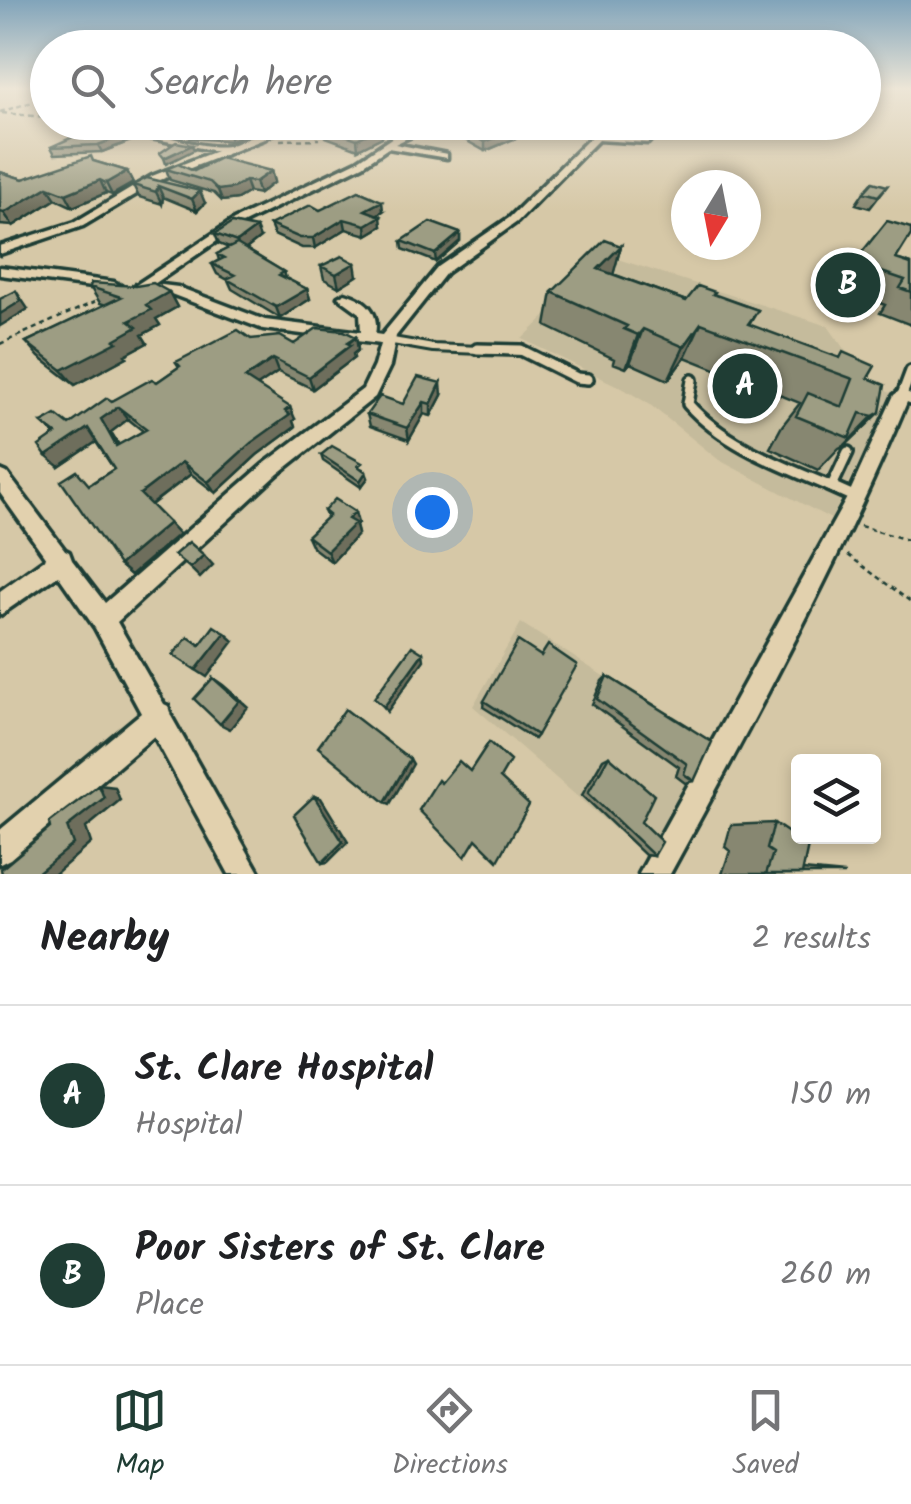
<!DOCTYPE html>
<html lang="en">
<head>
<meta charset="utf-8">
<style>
	:root { --surface:#fff; --page:#f6f6f6; --text:#202124; --muted:#757577; --line:#e0e0e0; --accent:#1f3d34 }
	body { margin:0; font-family:Kalam,sans-serif; background:var(--page); color:var(--text) }
	.controls { position:absolute; right:30px; bottom:30px; display:grid; overflow:hidden; border-radius:10px; box-shadow:0 5px 15px #0003 }
	.controls button { width:90px; height:90px; display:grid; place-items:center; padding:0; border:0; border-bottom:2px solid var(--line); background:var(--surface); color:var(--text); font:50px sans-serif }
	.compass { position:absolute; left:671px; top:170px; width:90px; height:90px; border-radius:50%; background:var(--surface); box-shadow:0 5px 15px #0003; rotate:190deg }
	.you { position:absolute; left:432px; top:512px; width:35px; height:35px; margin:-25px; border:8px solid #fff; border-radius:50%; background:#1a73e8; box-shadow:0 0 0 15px #1a73e833 }
	.badge { display:grid; place-items:center; width:65px; height:65px; border-radius:50%; background:var(--accent); color:#fff; font-size:32px; font-weight:700 }
	.pin { position:absolute; translate:-50% -50%; border:5px solid #fff; box-shadow:0 2px 10px #0006 }
	.list { margin:0; padding:0; list-style:none }
	h2 { display:flex; justify-content:space-between; align-items:center; height:130px; margin:0; padding:0 40px; font-size:42px }
	h2 small { font-size:32px; font-weight:400; color:var(--muted) }
	.list li { display:grid; grid-template-columns:65px 1fr auto; gap:30px; align-items:center; box-sizing:border-box; height:180px; padding:0 40px; border-top:2px solid var(--line) }
	.list b { display:block; font-size:38px; white-space:nowrap }
	.list p { margin:0; font-size:32px; white-space:nowrap; color:var(--muted) }
	.list em { font-size:32px; font-style:normal; color:var(--muted) }
	.icon { flex:none; width:55px; height:55px; fill:none; stroke:currentColor; stroke-width:2; stroke-linecap:round; stroke-linejoin:round }
	.map { position:relative; flex:none; width:911px; height:874px; overflow:hidden }
	.search { position:absolute; background:var(--surface); box-shadow:0 5px 15px #0003; left:30px; right:30px; top:30px; height:110px; display:flex; align-items:center; gap:25px; box-sizing:border-box; padding:0 35px; border-radius:55px; color:var(--muted); font-size:38px }
	.sheet { height:490px; background:var(--surface) }
	nav { display:flex; justify-content:space-around; align-items:center; box-sizing:border-box; height:140px; border-top:2px solid var(--line); background:var(--surface); font-size:28px; color:var(--muted) }
	nav a { display:grid; justify-items:center; gap:5px }
	nav .on { color:var(--accent) }
	.map>svg:first-child { display:block }
</style>
</head>
<body>
<div class="map">
<svg width="911" height="874" viewBox="0 0 911 874">
	<rect width="100%" height="100%" fill="#d6c8a7"/>
	<filter id="ink" filterUnits="userSpaceOnUse"><feTurbulence type="fractalNoise" baseFrequency=".01" numOctaves="2"/><feDisplacementMap in="SourceGraphic" scale="20" xChannelSelector="R" yChannelSelector="G"/><feConvolveMatrix kernelMatrix="1 2 1 2 8 2 1 2 1" color-interpolation-filters="sRGB"/></filter>
	<g filter="url(#ink)">
		<path fill="#c5bb9c" d="M608 256 828 326 868 383 893 394 831 519 719 460 649 404 622 388 522 339Z
			M521 623 712 746 647 857 473 706Z"/>
		<g fill="none" stroke-linecap="round" stroke-linejoin="round">
			<defs>
				<path id="service-far3" d="M154 136 187 125"/>
				<path id="service-far2" d="M387 340 433 348 524 352"/>
				<path id="service-far1" d="M477 349 521 350 577 378 588 379
					M911 371 902 395 911 399
					M692 380 688 404C725 446 783 466 834 488
					M832 486 848 452"/>
				<path id="service" d="M828 485 857 498"/>
				<path id="minor" d="M132 122H141L138 127C158 134 212 152 231 145 250 139 270 122 290 122L264 139 160 180 83 226 0 254V246L75 222 152 176 216 151 151 138 130 130 111 137 58 127 62 124 110 131Z
					M428 122H440L395 144 447 154V158L388 148 363 165 242 224 154 284 178 287 265 320 361 332 360 313 338 297 345 293C365 299 380 311 375 334L382 335 438 267 509 218 592 136 605 133 643 138 657 122H666L648 143 598 140 517 222 446 273 396 336 390 366 375 397 278 474 117 622 164 704 168 706 171 716 260 874H229L154 736 10 859 0 864V830L141 713 95 628 58 575 0 615V591L46 558 0 493V470L7 473 65 550 69 552 72 560 105 603 264 464 363 389 374 366 380 344 263 329 171 294 140 291 133 287 234 220 357 161 393 137Z
					M0 267 114 282 121 286 114 290 0 275Z
					M902 389 910 395C841 560 756 717 670 874H639L849 494 894 395Z"/>
			</defs>
			<use href="#service-far3" stroke="#1f3d34" stroke-width="8"/>
			<use href="#service-far2" stroke="#1f3d34" stroke-width="12"/>
			<use href="#service-far1" stroke="#1f3d34" stroke-width="16"/>
			<use href="#service" stroke="#1f3d34" stroke-width="18"/>
			<use href="#minor" stroke="#1f3d34" stroke-width="7"/>
			<path stroke="#1f3d34" stroke-width="2.5" stroke-dasharray="5 4" stroke-linecap="butt" d="M0 112 48 97
				M2 113 45 117
				M280 140 319 139
				M0 344 101 299
				M860 526 911 541
				M848 555 911 602"/>
			<use href="#service-far3" stroke="#e2d1ae" stroke-width="4"/>
			<use href="#service-far2" stroke="#e2d1ae" stroke-width="6"/>
			<use href="#service-far1" stroke="#e2d1ae" stroke-width="9"/>
			<use href="#service" stroke="#e2d1ae" stroke-width="10"/>
			<use href="#minor" fill="#e2d1ae" fill-rule="evenodd"/>
		</g>
		<path fill="#878771" stroke="#1f3d34" stroke-width="2.5" fill-rule="evenodd" d="M197 122H264L231 141 190 138 187 130Z
			M444 122H527V126L516 138 485 151 444 128Z
			M607 122H651L650 124 632 125 630 132 606 129Z
			M324 128 382 134V137L358 149 326 137Z
			M133 140 102 152 55 154 51 147Z
			M93 161 127 171 133 183 112 195 106 193 73 207 56 199 13 226 0 225V172L23 179Z
			M166 169 194 171H271L274 182 259 194 249 192 237 199 222 201 214 193 170 180Z
			M147 178 205 203 197 211 163 197 162 204 139 197 133 185Z
			M887 186 870 208 856 204 864 192Z
			M320 210 383 211 377 215 382 226 367 235 346 229 315 248H302L274 235 270 225Z
			M460 233V241L436 262 403 249 402 241Z
			M215 234 260 238 246 249 284 272 286 278 307 289 310 299 280 318 232 289 228 280 217 274 212 264 219 260 217 254 229 248 219 244Z
			M621 246 613 274 686 301 713 295 758 310 749 325 868 378 880 412 847 444 839 448 818 470 770 448 782 426 800 403 685 357 668 380 630 363 626 368 613 363 614 359 546 326 552 292Z
			M896 259 911 264V325L880 313 885 305 852 293 848 298 833 292 850 267Z
			M321 266 357 276 339 287 324 279Z
			M90 287 169 292 177 307 156 319 160 325 142 335 147 343 125 355 127 357 75 385 39 357 26 342 106 305 100 303Z
			M356 337 358 350 353 354 354 358 313 389 278 372 257 386 295 419 293 421 295 427 257 455 216 493 191 474 151 505 179 534 131 575 119 565 90 484 114 469 96 442 59 467 55 435 42 423 69 425 112 401 157 382 179 367 176 362 251 339 294 344ZM128 419 143 431 119 445 111 432Z
			M442 395 431 416 424 414 409 440 370 426 367 414Z
			M321 455 363 469 368 478 361 487 323 461Z
			M324 511 358 523 356 526 358 534 332 562 312 547 307 536 327 518Z
			M541 656 537 735 534 739 483 707 484 701Z
			M607 676 690 727 694 781 685 783 676 776 679 767 592 704 602 681Z
			M609 756 641 822 654 856 645 855 582 795 603 759Z
			M774 823 803 870 845 874H722L730 851 725 847 731 825Z"/>
		<path fill="#6e6e5c" stroke="#1f3d34" stroke-width="2.5" d="M247 122H264L231 141 228 133Z
			M390 122H418L382 134V137L358 149 357 139 374 128Z
			M524 122H527V126L516 138 485 151V142Z
			M130 133 133 140 102 152 98 145Z
			M192 145 194 150 166 164 164 158Z
			M127 171 133 183 112 195 106 183Z
			M271 171 274 182 259 194 255 182Z
			M100 180 106 193 73 207 66 194Z
			M245 181 249 192 237 199 222 201 218 190Z
			M158 186 163 197 162 204 156 192Z
			M48 187 56 199 13 226 4 213Z
			M200 191 205 203 197 211 192 199Z
			M382 201 383 211 367 220 365 210Z
			M381 216 382 226 367 235 366 225Z
			M344 219 346 229 315 248 313 238Z
			M256 228 260 238 241 253 237 242Z
			M460 233V241L436 262 435 254Z
			M621 246 612 279 598 269Z
			M355 263 357 276 339 287 336 274Z
			M307 289 310 299 280 318 276 307Z
			M16 291 28 309 0 326V314Z
			M169 292 177 307 156 319 160 325 142 335 147 343 125 355 127 357 75 385 62 370 114 340 146 305Z
			M701 323 685 357 668 380 684 347Z
			M643 329 630 363 626 368 638 335Z
			M356 337 358 350 353 354 354 358 313 389 309 377Z
			M273 359 278 372 250 391 245 378Z
			M441 383 442 395 431 416V404Z
			M424 402V414L409 440 407 428Z
			M118 407 128 419 111 432 126 458 116 446 101 419Z
			M290 407 295 419 293 421 295 427 257 455 216 493 208 482Z
			M880 412 847 444 841 449 873 416Z
			M88 428 99 440 59 467 46 456Z
			M182 462 191 474 150 505 140 494Z
			M366 472 368 478 361 487 360 481Z
			M355 512 358 523 356 526 358 534 332 562 327 551 348 519Z
			M169 523 179 534 131 575 119 565Z
			M204 555 213 565 200 578 190 568Z
			M225 633 234 641 207 677 196 670Z
			M423 653 424 660 387 712 384 707Z
			M213 678 223 685 248 707 230 729 220 724Z
			M410 759 413 764 390 804 385 802Z
			M99 785 115 787 120 800 86 828 91 843 55 874H36L67 827Z
			M314 796 321 798 348 842 328 862 322 863Z"/>
		<path fill="#9d9d83" stroke="#1f3d34" stroke-width="2.5" fill-rule="evenodd" d="M197 122H247L228 133 187 130Z
			M380 122H390L374 128H381L357 139 324 128 325 124 374 128Z
			M449 122H524L516 130 485 142Z
			M88 130 130 133 98 145 51 147Z
			M176 142 192 145 164 158 160 153Z
			M91 156 93 161 127 171 106 183 100 180 66 194 48 187 4 213 0 212V172L23 179Z
			M220 158 271 171 255 182 245 181 233 188 218 190 210 182 166 169 178 164 194 171Z
			M147 178 200 191 192 199 158 186 156 192 133 185Z
			M873 182 887 186 878 196 864 192Z
			M359 191 382 201 365 210 381 216 366 225 344 219 313 238H300L270 225 311 205 320 210Z
			M887 221 911 228V235L896 259 911 264V292L900 288 905 280 870 268 866 273 850 267Z
			M430 222 460 233 435 254 402 241Z
			M232 223 256 228 237 242 215 234Z
			M605 240 621 246 598 269 686 301 698 286 715 292 713 294 758 310 748 324 840 358 843 352 875 366 868 378 885 385 880 412 873 416 860 413 849 438 796 416 808 393 842 407 853 379 701 323 684 347 643 329 638 335 624 329 627 326 552 292Z
			M237 244 284 272 279 275 307 289 276 307 227 279 235 275 212 264 224 258 217 254Z
			M342 256 355 263 336 274 321 266Z
			M91 283 136 286 153 283 169 292 146 305 151 310 129 321 137 327 114 340 117 342 62 370 26 342 121 297 90 287Z
			M16 291 21 301 0 314V299Z
			M317 328 344 331 356 337 347 343 351 345 309 377 273 359 245 378 290 407 285 411 290 415 251 443 208 482 182 462 140 494 169 523 119 565 61 481 77 471 89 485 114 469 88 428 46 456 39 446 56 434 42 423 56 415 69 425 107 398 112 401 152 379 157 382 180 366 176 362 238 330 251 339 280 336 294 344ZM118 407 147 429 116 446 101 419Z
			M418 377 441 383 431 404 424 402 407 428 367 414 380 396 403 404Z
			M332 446 362 463 358 466 366 472 360 481 321 455Z
			M335 499 355 512 348 519 355 523 327 551 307 536 329 515 324 511Z
			M189 542 204 555 190 568 174 555Z
			M214 626 225 633 196 670 173 655 188 637 200 645Z
			M518 641 541 656 548 645 577 665 537 735 484 701Z
			M412 646 423 653 384 707 374 698Z
			M607 676 712 742 694 781 684 774 687 764 597 699Z
			M213 678 239 701 220 724 194 699Z
			M345 709 410 759 385 802 318 747Z
			M489 742 510 761 500 778 529 805 498 861 476 839 465 857 419 810 438 780 441 783 459 761 470 771Z
			M609 756 654 795 641 822 662 842 654 856 588 793Z
			M99 785 104 798 67 827 73 844 36 874H2L1 869 50 828 49 823Z
			M314 796 343 842 322 863 294 815Z
			M774 823 808 846 802 874H766L773 853 767 849Z"/>
	</g>
	<linearGradient id="sky" x2="0" y2="1"><stop stop-color="#81a4ba"/><stop offset="0.42" stop-color="#ede6d7"/><stop offset="1" stop-color="#ede6d7" stop-opacity="0"/></linearGradient>
	<rect width="911" height="211" fill="url(#sky)"/>
</svg>
<div class="controls">
<button><svg class="icon" aria-label="layers" viewBox="0 0 24 24"><path d="M12 4l9 5-9 5-9-5zM3 14l9 5 9-5"/></svg></button>
</div>
<svg class="compass" viewBox="-18 -18 36 36"><path d="M0-13l5 13h-10z" fill="#e53935"/><path d="M0 13l5-13h-10z" fill="#757577"/></svg>
<div class="you"></div>
<div class="pin badge" style="left:745px;top:386px">A</div>
<div class="pin badge" style="left:848px;top:285px">B</div>
<div class="search"><svg class="icon" aria-label="search" viewBox="0 0 24 24"><circle cx="10" cy="10" r="6"/><path d="M15 15l6 6"/></svg>Search here</div>
</div>
<section class="sheet">
<h2>Nearby<small>2 results</small></h2>
<ul class="list">
<li><span class="badge">A</span><div><b>St. Clare Hospital</b><p>Hospital</p></div><em>150 m</em></li>
<li><span class="badge">B</span><div><b>Poor Sisters of St. Clare</b><p>Place</p></div><em>260 m</em></li>
</ul>
</section>
<nav>
<a class="on"><svg class="icon" aria-label="map" viewBox="0 0 24 24"><path d="M3 6l6-2 6 2 6-2v14l-6 2-6-2-6 2zM9 4v14M15 6v14"/></svg>Map</a>
<a><svg class="icon" aria-label="directions" viewBox="0 0 24 24"><path d="M12 3l9 9-9 9-9-9zM9 14v-3h6M13 9l2 2-2 2"/></svg>Directions</a>
<a><svg class="icon" aria-label="saved" viewBox="0 0 24 24"><path d="M7 4h10v16l-5-4-5 4z"/></svg>Saved</a>
</nav>
</body>
</html>
